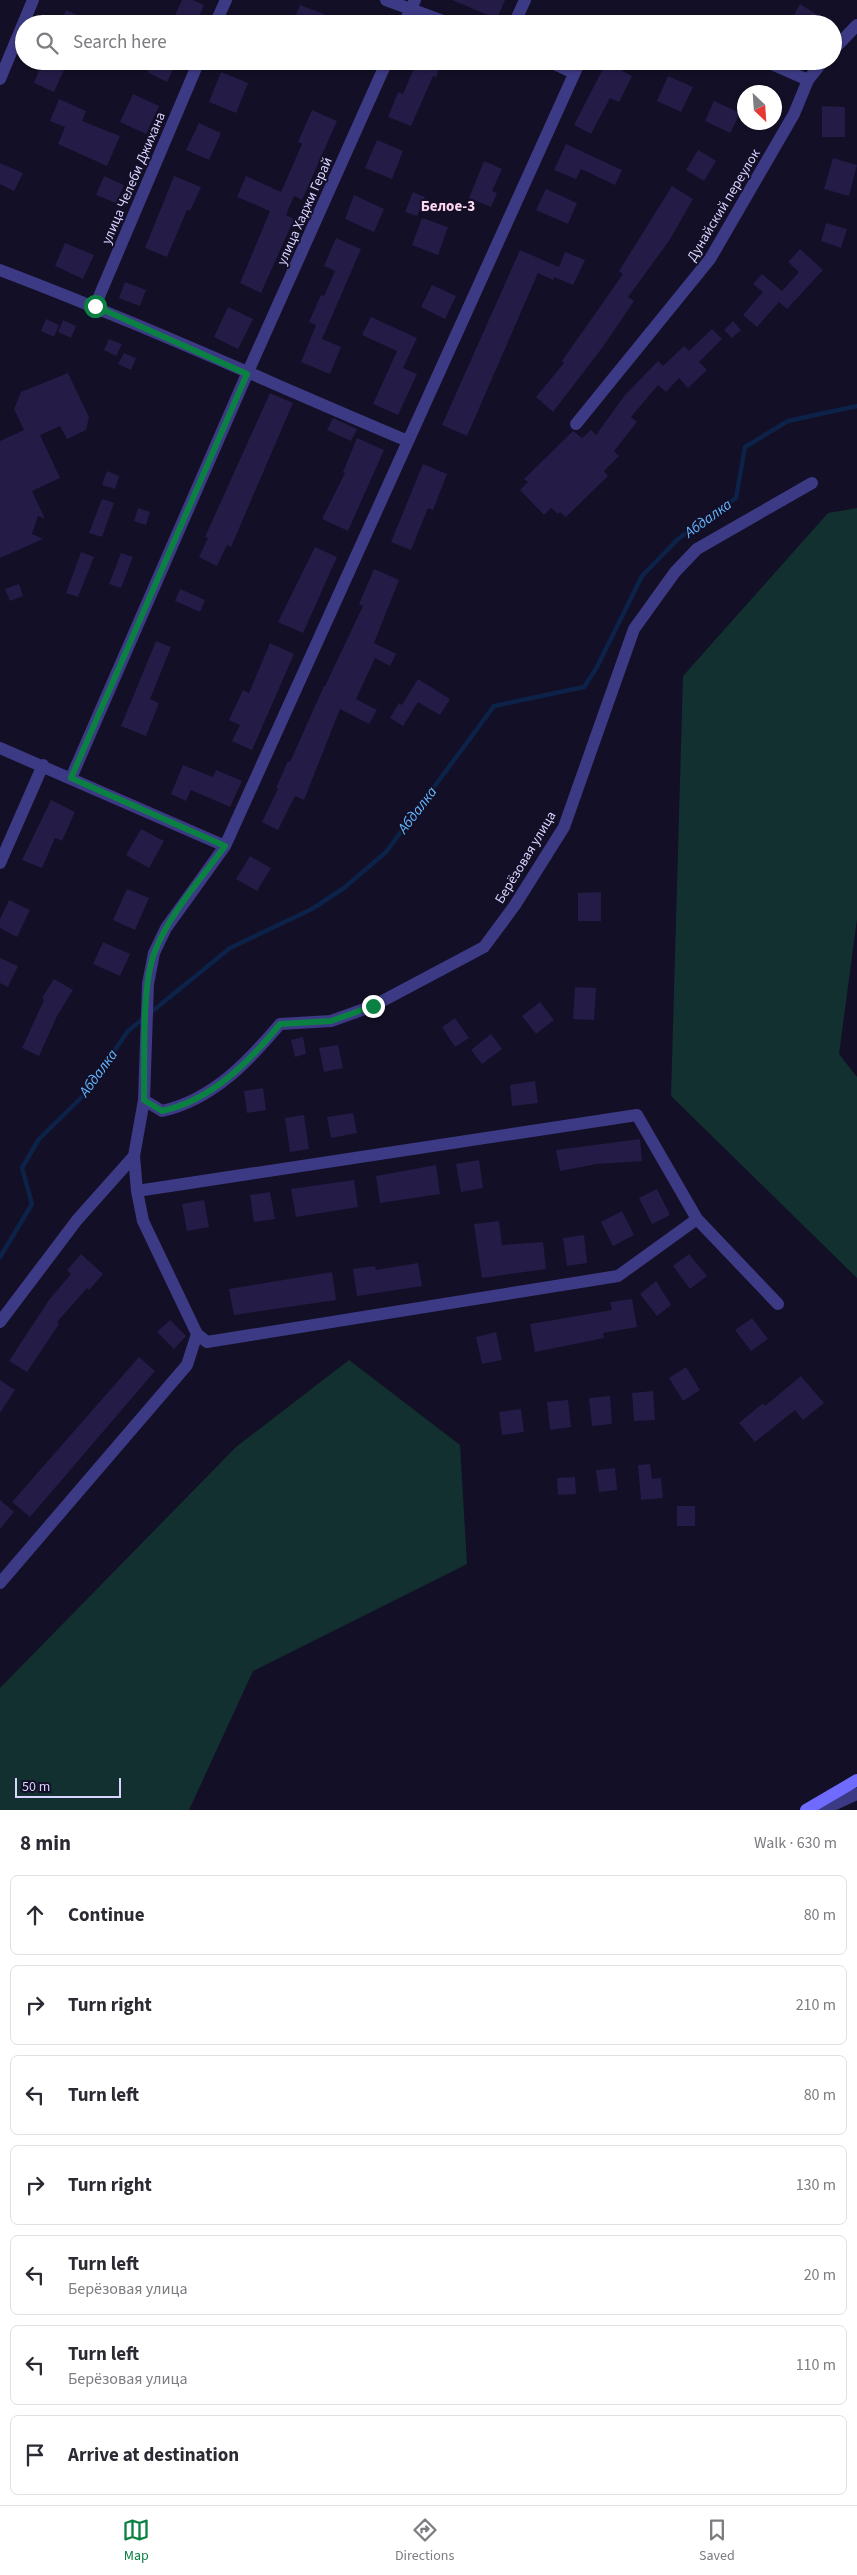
<!DOCTYPE html>
<html lang="en">
<head>
<meta charset="utf-8">
<style>
	:root { --surface:#fff; --page:#f7f7f7; --text:#2b2b33; --muted:#7c7c81; --line:#e1e1e2; --accent:#0b8043 }
	body { margin:0; font-family:"Source Sans 3",sans-serif; background:var(--page); color:var(--text) }
	.compass { position:absolute; left:737px; top:85px; width:45px; height:45px; border-radius:50%; background:var(--surface); box-shadow:0 1px 4px #0004; rotate:155deg }
	.scale { position:absolute; left:15px; bottom:12px; width:106px; box-sizing:border-box; padding-left:5px; border:2px solid #d9d4ff; border-top:0; font-size:14px; line-height:18px; white-space:nowrap; color:#d9d4ff; -webkit-text-stroke:4px #130f26; paint-order:stroke }
	.stop { position:absolute; width:15px; height:15px; margin:-11px; border:4px solid #0b8043; border-radius:50%; background:#fff }
	.stop.end { background:#0b8043; border-color:#fff; box-shadow:0 1px 5px #0008 }
	.list { margin:0; padding:0; list-style:none }
	h2 { display:flex; justify-content:space-between; align-items:center; height:65px; margin:0; padding:0 20px; font-size:21px }
	h2 small { font-size:16px; font-weight:400; color:var(--muted) }
	.list li { display:grid; grid-template-columns:32px 1fr auto; gap:15px; align-items:center; box-sizing:border-box; height:80px; margin:0 10px 10px; padding:0 10px; border:1px solid var(--line); border-radius:8px }
	.list b { display:block; font-size:19px; white-space:nowrap }
	.list p { margin:0; font-size:16px; white-space:nowrap; color:var(--muted) }
	.list em { font-size:16px; font-style:normal; color:var(--muted) }
	.icon { flex:none; width:28px; height:28px; fill:none; stroke:currentColor; stroke-width:2; stroke-linecap:round; stroke-linejoin:round }
	.map { position:relative; flex:none; width:857px; height:1810px; overflow:hidden }
	.search { position:absolute; background:var(--surface); box-shadow:0 1px 4px #0004; left:15px; right:15px; top:15px; height:55px; display:flex; align-items:center; gap:12px; box-sizing:border-box; padding:0 18px; border-radius:28px; color:var(--muted); font-size:19px }
	.sheet { height:695px; background:var(--surface) }
	nav { display:flex; justify-content:space-around; align-items:center; box-sizing:border-box; height:70px; border-top:1px solid var(--line); background:var(--surface); font-size:14px; color:var(--muted) }
	nav a { display:grid; justify-items:center; gap:2px }
	nav .on { color:var(--accent) }
	.map>svg:first-child { display:block }
</style>
</head>
<body>
<div class="map">
<svg width="857" height="1810" viewBox="0 0 857 1810">
	<rect width="100%" height="100%" fill="#130f26"/>
	<path fill="#12302f" d="M857 508V919L839 1054 857 1077V1278L671 1096 683 676 828 513Z
		M349 1360 460 1445 467 1564 253 1671 189 1810H0V1688L236 1447Z"/>
	<g fill="none" stroke-linecap="round" stroke-linejoin="round">
		<path stroke="#0c2248" stroke-width="4.5" d="M0 1257 32 1204 22 1168 39 1139 83 1096 128 1031 230 948 312 909 344 888 386 852 494 706 584 687 597 667 642 576 678 539 736 498 745 447 788 421 857 406"/>
	</g>
	<path fill="#241b47" d="M182 0H193L204 5 196 24H171Z
		M452 0H505L497 19Z
		M800 4 832 24H789Z
		M300 5 324 14 320 24H292Z
		M66 10 98 24H60Z
		M43 61H68L54 92 34 83Z
		M153 61H177L167 82 147 72Z
		M417 61H442L436 77 433 76 411 126 388 117 398 92 403 94Z
		M607 61H627L622 71 632 76 619 102 610 98 591 134 574 125Z
		M221 72 248 83 236 113 209 102Z
		M668 76 693 87 681 112 657 101Z
		M133 94 159 106 146 134 120 122Z
		M59 99 86 111 82 121 120 136 107 166 58 144 65 127 50 121Z
		M714 101 740 113 730 133 705 121Z
		M822 106 845 107V137H822Z
		M312 110 337 121 302 200 294 196 286 215 294 219 261 293 240 283 270 211 237 197 246 176 281 192 302 144 298 142Z
		M199 123 221 133 209 160 186 150Z
		M377 140 403 151 392 179 365 168Z
		M566 144 622 170 615 185 581 169 576 179 554 170Z
		M698 150 716 161 704 181 686 170Z
		M833 158 857 165 849 196 824 189Z
		M484 161 502 169 492 191 497 193 491 207 469 198Z
		M0 163 23 173 14 191 0 184Z
		M104 176 124 185 116 203 96 195Z
		M174 176 201 187 190 211 187 210 167 257 145 248Z
		M672 186 693 199 669 241 628 297 634 301 602 348 553 412 536 397 564 363 562 361 623 274 619 271Z
		M546 189 577 203 568 224 536 210Z
		M413 192 425 197 417 216 405 212Z
		M354 195 384 209 374 232 345 219Z
		M422 218 448 227 438 255 412 245Z
		M826 223 847 229 841 248 821 241Z
		M336 238 361 249 322 339 341 347 330 374 301 362 316 325 309 322 321 295 324 296 335 271 324 266Z
		M65 243 94 255 83 279 55 266Z
		M800 249 823 270 787 309 779 302 757 327 743 315 763 292 753 284 762 274 782 291 799 272 788 262Z
		M520 250 559 267 565 252 585 260 573 285 554 277 553 280 538 273 467 436 442 425Z
		M125 282 146 290 140 306 119 298Z
		M432 285 456 296 445 319 421 307Z
		M228 307 253 319 238 349 214 337Z
		M371 317 417 338 403 368 417 374 398 415 373 404 397 351 362 335Z
		M46 319 59 325 54 337 41 331Z
		M63 320 76 326 71 338 58 332Z
		M733 321 741 330 732 338 724 330Z
		M712 329 722 339 699 362 707 370 688 388 679 378 666 392 658 385 631 417 637 422 614 451 619 456 604 471 608 476 566 517 560 512 558 514 551 508 544 515 520 490 528 482 524 479 573 431 582 438 591 430 596 435 625 395 658 361 663 366 684 346 689 351Z
		M109 339 122 344 116 356 104 350Z
		M124 353 136 358 131 370 118 364Z
		M68 373 89 417 86 430 67 439 60 426 40 435 60 478 32 491 45 519 38 516 32 534 43 539 0 558V441L24 430 14 409 21 392Z
		M270 393 293 403 231 547 227 545 217 566 199 557 208 538 205 537Z
		M333 418 357 429 351 441 327 430Z
		M357 438 384 450 348 531 322 519 345 473 343 472Z
		M423 464 447 474 433 510 428 508 411 550 391 542Z
		M107 471 119 476 115 489 102 485Z
		M102 499 114 503 102 537 89 533Z
		M138 508 150 512 146 525 134 521Z
		M315 547 337 557 303 633 278 622Z
		M81 552 94 557 78 597 66 593Z
		M121 553 133 557 121 588 109 584Z
		M374 569 399 580 374 643 396 654 390 666 375 658 356 699 377 710 369 724 340 709 304 800 295 796 278 830 262 822 278 789 276 788 288 761 290 762 324 686H325L363 606 359 604Z
		M19 584 23 596 10 601 5 589Z
		M180 589 205 600 200 612 175 601Z
		M156 641 171 647 150 699 159 703 146 736 121 726Z
		M270 643 294 654 252 750 232 741 240 725 229 720 243 690 249 693Z
		M418 679 450 699 440 715 418 702 403 726 390 718 399 703 402 705Z
		M183 765 213 777 216 770 242 781 230 807 191 790 186 801 171 794Z
		M51 800 75 812 62 841 55 838 42 868 22 860Z
		M141 829 164 841 149 868 126 855Z
		M250 856 271 868 257 891 236 879Z
		M127 889 149 898 135 930 113 920Z
		M601 892V921H578V893Z
		M9 900 30 910 17 937 0 928V919Z
		M103 942 130 954 120 976 93 964Z
		M0 958 18 966 8 987 0 983Z
		M54 979 73 990 57 1016 39 1056 22 1048 44 1000 42 998Z
		M575 987 596 988 594 1020 573 1019Z
		M540 1002 554 1020 536 1034 522 1016Z
		M455 1018 469 1038 455 1047 442 1027Z
		M491 1034 502 1049 482 1064 471 1050Z
		M303 1037 306 1054 295 1057 291 1040Z
		M338 1045 343 1068 324 1072 319 1048Z
		M535 1081 538 1103 512 1106 510 1085Z
		M263 1088 266 1110 247 1113 244 1091Z
		M353 1113 357 1133 331 1138 327 1117Z
		M304 1115 309 1149 290 1152 285 1118Z
		M640 1139 642 1161 597 1164 560 1171 556 1150Z
		M479 1160 483 1188 461 1192 456 1164Z
		M436 1165 440 1194 380 1203 376 1176Z
		M354 1180 358 1207 296 1217 291 1189Z
		M657 1189 670 1215 652 1224 639 1198Z
		M270 1192 275 1219 254 1222 250 1195Z
		M204 1200 209 1227 187 1231 182 1204Z
		M622 1211 634 1235 613 1246 601 1222Z
		M499 1221 502 1245 543 1242 546 1269 482 1278 474 1224Z
		M584 1235 587 1263 567 1266 563 1238Z
		M81 1254 103 1274 89 1290 87 1288 57 1322 59 1324 27 1372 9 1361 49 1300 71 1274 67 1270Z
		M689 1254 707 1276 690 1289 673 1266Z
		M418 1263 422 1286 357 1296 353 1269 375 1266 376 1270Z
		M332 1272 336 1300 234 1315 229 1289Z
		M656 1281 671 1305 657 1316 640 1294Z
		M632 1299 637 1327 603 1333 604 1338 535 1352 530 1324 612 1310 610 1302Z
		M752 1318 768 1339 751 1351 735 1330Z
		M170 1320 186 1336 174 1349 157 1332Z
		M496 1332 502 1360 482 1364 476 1337Z
		M139 1357 155 1371 30 1517 12 1502Z
		M686 1367 700 1390 683 1401 669 1378Z
		M801 1376 824 1403 803 1420 795 1410 755 1442 739 1423 763 1403 765 1406Z
		M0 1380 15 1390 0 1413Z
		M653 1391 655 1420 634 1421 632 1393Z
		M610 1396 612 1424 592 1426 589 1398Z
		M568 1400 571 1427 550 1430 547 1402Z
		M521 1409 524 1432 502 1435 499 1412Z
		M650 1464 652 1479 661 1478 663 1498 641 1500 638 1465Z
		M615 1468 617 1490 599 1492 596 1470Z
		M575 1477 576 1494 558 1495 557 1478Z
		M0 1500 14 1512 0 1529Z
		M677 1506H695V1526H677Z"/>
	<g fill="none" stroke-linecap="round" stroke-linejoin="round">
		<path stroke="#3d3a85" stroke-width="12" d="M386 0 451 24
			M215 24 226 0
			M404 24 415 0
			M514 24 525 0
			M601 24 604 21 618 24
			M833 50 857 25
			M548 61 574 73
			M765 61 808 80
			M0 79 33 0
			M0 270C138 322 272 384 408 441
			M95 306 199 61
			M576 424 710 259 794 114 808 80 823 61
			M0 748 225 846
			M71 778 247 374 387 61
			M0 863 43 765
			M144 1100 162 1111C212 1100 248 1062 280 1024L331 1021 373 1006 484 947 515 905 564 827 634 629 675 572 697 549 812 483
			M137 1191 637 1115 697 1219 778 1304
			M0 1322 77 1220 134 1156
			M197 1334 143 1221 137 1191 134 1156 144 1100 148 984 154 953 166 928 225 846 580 61
			M0 1583 187 1365 197 1334 207 1342 618 1276 697 1219
			M822 1810 857 1794"/>
		<path stroke="#6f6bff" stroke-width="12" d="M806 1810 857 1780"/>
	</g>
	<g fill="none" stroke-linecap="round" stroke-linejoin="round">
		<path stroke="#0b8043" stroke-width="6" d="M95 306 247 374 71 778 225 846C201 879 170 913 155 951 141 986 145 1060 144 1100L162 1111C212 1100 249 1062 280 1024L331 1021 373 1006"/>
	</g>
	<g text-anchor="middle" stroke-width="4" stroke-linejoin="round" paint-order="stroke">
		<g font-size="14" fill="#d9d4ff" stroke="#130f26">
			<text transform="translate(133 178) rotate(-67)" y="5">улица Челеби Джихана</text>
			<text transform="translate(723 205) rotate(-59)" y="5">Дунайский переулок</text>
			<text transform="translate(304 211) rotate(-66)" y="5">улица Хаджи Герай</text>
			<text transform="translate(525 857) rotate(-59)" y="5">Берёзовая улица</text>
		</g>
		<g font-size="15" font-weight="bold" fill="#ffd6f0" stroke="#130f26">
			<text x="448" y="211">Белое-3</text>
		</g>
		<g font-size="15" font-style="italic" fill="#62b6ff" stroke="#130f26">
			<text transform="translate(708 518) rotate(-36)" y="5">Абдалка</text>
			<text transform="translate(417 810) rotate(-53)" y="5">Абдалка</text>
			<text transform="translate(98 1073) rotate(-54)" y="5">Абдалка</text>
		</g>
	</g>
</svg>
<svg class="compass" viewBox="-18 -18 36 36"><path d="M0-13l5 13h-10z" fill="#e53935"/><path d="M0 13l5-13h-10z" fill="#7c7c81"/></svg>
<div class="scale">50 m</div>
<div class="stop" style="left:95px;top:306px"></div>
<div class="stop end" style="left:373px;top:1006px"></div>
<div class="search"><svg class="icon" aria-label="search" viewBox="0 0 24 24"><circle cx="10" cy="10" r="6"/><path d="M15 15l6 6"/></svg>Search here</div>
</div>
<section class="sheet">
<h2>8 min<small>Walk · 630 m</small></h2>
<ul class="list">
<li><svg class="icon" aria-label="ahead" viewBox="0 0 24 24"><path d="M12 20V5M6 11l6-6 6 6"/></svg><div><b>Continue</b></div><em>80 m</em></li>
<li><svg class="icon" aria-label="right" viewBox="0 0 24 24"><path d="M7 20v-9h11M14 6l5 5-5 5"/></svg><div><b>Turn right</b></div><em>210 m</em></li>
<li><svg class="icon" aria-label="left" viewBox="0 0 24 24"><path d="M17 20v-9H6M10 6l-5 5 5 5"/></svg><div><b>Turn left</b></div><em>80 m</em></li>
<li><svg class="icon" aria-label="right" viewBox="0 0 24 24"><path d="M7 20v-9h11M14 6l5 5-5 5"/></svg><div><b>Turn right</b></div><em>130 m</em></li>
<li><svg class="icon" aria-label="left" viewBox="0 0 24 24"><path d="M17 20v-9H6M10 6l-5 5 5 5"/></svg><div><b>Turn left</b><p>Берёзовая улица</p></div><em>20 m</em></li>
<li><svg class="icon" aria-label="left" viewBox="0 0 24 24"><path d="M17 20v-9H6M10 6l-5 5 5 5"/></svg><div><b>Turn left</b><p>Берёзовая улица</p></div><em>110 m</em></li>
<li><svg class="icon" aria-label="arrive" viewBox="0 0 24 24"><path d="M6 21V4h12l-3 4 3 4H6"/></svg><div><b>Arrive at destination</b></div></li>
</ul>
</section>
<nav>
<a class="on"><svg class="icon" aria-label="map" viewBox="0 0 24 24"><path d="M3 6l6-2 6 2 6-2v14l-6 2-6-2-6 2zM9 4v14M15 6v14"/></svg>Map</a>
<a><svg class="icon" aria-label="directions" viewBox="0 0 24 24"><path d="M12 3l9 9-9 9-9-9zM9 14v-3h6M13 9l2 2-2 2"/></svg>Directions</a>
<a><svg class="icon" aria-label="saved" viewBox="0 0 24 24"><path d="M7 4h10v16l-5-4-5 4z"/></svg>Saved</a>
</nav>
</body>
</html>
